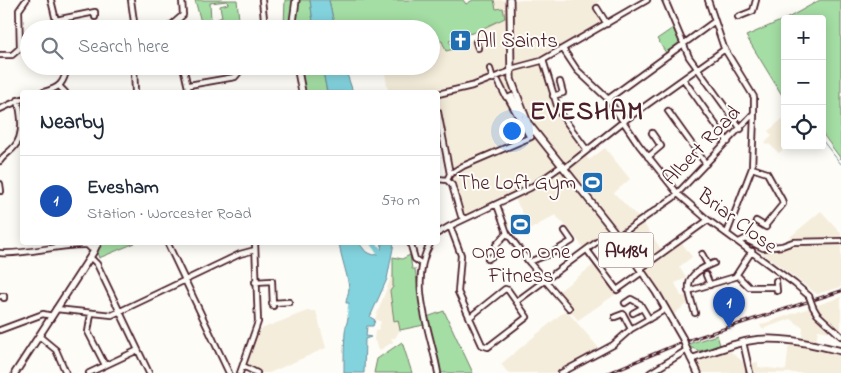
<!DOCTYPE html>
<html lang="en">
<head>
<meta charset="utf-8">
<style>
	:root { --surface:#fff; --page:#f2f2f3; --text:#1f2937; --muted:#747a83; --line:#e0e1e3; --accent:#1f6fb2 }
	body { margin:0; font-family:"Indie Flower",sans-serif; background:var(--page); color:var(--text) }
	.controls { position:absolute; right:15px; top:15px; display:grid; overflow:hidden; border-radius:5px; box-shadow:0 2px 12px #0003 }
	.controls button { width:45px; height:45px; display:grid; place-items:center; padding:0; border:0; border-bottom:1px solid var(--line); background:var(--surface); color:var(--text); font:25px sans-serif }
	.you { position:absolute; left:511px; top:130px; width:18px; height:18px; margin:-12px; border:4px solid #fff; border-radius:50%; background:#1a73e8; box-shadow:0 0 0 8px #1a73e833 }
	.badge { display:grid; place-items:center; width:32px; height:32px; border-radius:50%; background:var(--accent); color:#fff; font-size:16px; font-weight:700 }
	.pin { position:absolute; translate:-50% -41px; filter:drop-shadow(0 1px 2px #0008) }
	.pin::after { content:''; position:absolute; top:26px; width:18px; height:15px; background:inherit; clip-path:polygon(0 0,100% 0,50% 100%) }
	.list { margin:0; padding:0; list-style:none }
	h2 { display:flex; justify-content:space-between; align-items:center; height:65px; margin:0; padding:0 20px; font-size:21px }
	h2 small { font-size:16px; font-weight:400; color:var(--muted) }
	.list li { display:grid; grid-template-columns:32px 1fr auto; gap:15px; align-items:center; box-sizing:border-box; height:90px; padding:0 20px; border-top:1px solid var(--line) }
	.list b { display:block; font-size:19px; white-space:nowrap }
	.list p { margin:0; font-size:16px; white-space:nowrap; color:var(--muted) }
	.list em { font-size:16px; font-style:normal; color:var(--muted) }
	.icon { flex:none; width:28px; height:28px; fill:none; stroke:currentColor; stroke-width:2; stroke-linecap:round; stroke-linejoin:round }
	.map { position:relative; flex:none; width:841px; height:373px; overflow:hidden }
	.search { position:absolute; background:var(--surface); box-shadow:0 2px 12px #0003; left:20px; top:20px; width:420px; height:55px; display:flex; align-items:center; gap:12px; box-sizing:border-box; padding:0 18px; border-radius:28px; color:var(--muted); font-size:19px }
	.panel { position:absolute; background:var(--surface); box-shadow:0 2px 12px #0003; left:20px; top:90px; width:420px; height:155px; border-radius:5px }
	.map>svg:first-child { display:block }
</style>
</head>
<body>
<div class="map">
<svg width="841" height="373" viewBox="0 0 841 373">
	<rect width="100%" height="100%" fill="#fdfcf7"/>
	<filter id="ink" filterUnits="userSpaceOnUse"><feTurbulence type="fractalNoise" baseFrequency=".02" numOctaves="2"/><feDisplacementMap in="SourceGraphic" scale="10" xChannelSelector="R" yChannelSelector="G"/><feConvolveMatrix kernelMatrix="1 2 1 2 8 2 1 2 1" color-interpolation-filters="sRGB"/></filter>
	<g filter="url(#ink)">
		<path fill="#f5eddb" d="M494 0H601L593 6 608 23 542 60 559 113 587 151 584 153 589 160 605 148 630 179 614 193 642 221 663 252 680 240 692 257 679 267 687 278 675 283 681 296H686L690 302 674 314 665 309 612 231 585 250 571 231 555 215 531 229 514 197 468 219 463 217 448 179 449 173 438 114V92H388L384 66H431V43L442 41 447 51 475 38 476 32 500 21 503 8 496 9Z
			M785 117V146H787L779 153 769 144 767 145 765 143 772 136 768 131Z
			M821 211 841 233V287L817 294 758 250 784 246V242Z
			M595 264 616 294 578 320 555 294Z
			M393 272V287L390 292 394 320H398L400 330 395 338H391L393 342 380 350 374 340 375 331 378 330 381 322 375 319Z
			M841 297V337L836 333 818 330 816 342 802 339 803 328 791 319 762 329 760 325Z
			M566 310 598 347 595 350 559 373H508L501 364Z
			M307 311H316L326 348 269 373H258L243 365 256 331Z
			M789 342 841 352V373H752L751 363 758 362V367L786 370Z
			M726 348 742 361 749 371 745 373H702L696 359Z"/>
		<path fill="#a4dea4" stroke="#777e68" d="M195 0H237L240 29H215L213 21 222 17 220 6 228 4 227 1 210 3 211 20 201 22Z
			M285 0H310L314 29H292L291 25H284Z
			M329 0H463L466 4 473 0H494L496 9 503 8 505 18 473 33 467 34 465 31 460 33 459 31 453 35 454 39 449 41 454 49 446 51 442 41 431 43V29H335Z
			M820 0H841V159L822 133V19H786Z
			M785 19V100L746 36Z
			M676 26 684 44 668 56 657 39Z
			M297 66H322L327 92H302Z
			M100 243H135L99 258 97 252Z
			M410 255 412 269H415L424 325 400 330 398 320 394 321 390 291 393 287V257L402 259Z
			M444 311 473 373H441L427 317Z
			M717 335 720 345 700 351 689 347 688 344Z
			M402 342 412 373H374L377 359Z"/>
		<path fill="#83d3de" stroke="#6c8b96" d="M310 0H329L335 29H314Z
			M322 66H347L345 68 353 92H327Z
			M339 243H359L366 252 374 255 378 254 375 250 377 248 381 250 382 243H394L387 279 370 317 375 320 373 326H367L366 336 371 337 365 339 364 373H344C344 360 344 346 345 333 346 321 351 315 349 303H346C346 298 349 294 349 287 347 272 341 258 339 243Z"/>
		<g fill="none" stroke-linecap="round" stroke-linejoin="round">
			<path stroke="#6c8b96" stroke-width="1" d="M822 140 841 164"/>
			<path stroke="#83d3de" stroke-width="4" d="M349 315 350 306"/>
			<path stroke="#83d3de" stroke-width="6" d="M372 242 382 255"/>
			<defs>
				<path id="minor" d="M51 0 58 29
					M131 0 135 29
					M262 0 265 28
					M665 0 689 57 741 129
					M597 8 607 24
					M738 17 753 11 756 0
					M56 20 95 12V17
					M167 29 183 15 182 0
					M260 29 292 24
					M476 42 478 48
					M563 49 577 70 608 99 639 145 678 194 708 220 795 284 809 296
					M0 55H12L20 48 19 10 26 0
					M543 60 559 112 587 150
					M134 66 135 92
					M183 66 189 92
					M67 67 82 66
					M490 69 493 79
					M511 69 541 61 647 0
					M684 80 728 142
					M498 81 506 97
					M189 85 235 77 240 71
					M60 87 65 92
					M44 92C60 88 64 83 67 67
					M438 94 472 86 511 71
					M512 96 521 113 519 115 531 134 529 136 508 98Z
					M553 96 563 93 560 82
					M608 99 715 21
					M0 109 22 99
					M668 111 706 164
					M438 112 450 174 447 180
					M648 157 661 146 652 133
					M0 161C4 155 10 152 14 147 25 135 21 114 18 100
					M565 168 624 121 725 49
					M752 168 767 173 782 200 783 204 765 226
					M450 174 463 166 531 137
					M438 179 447 180
					M447 180 452 185 461 216 464 218
					M0 184 1 191
					M497 205 507 233 529 262 569 308
					M756 221 766 227
					M438 233 450 226
					M727 233 752 168 754 115
					M617 237 673 198 754 113V97L724 48 708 0
					M167 242 229 373
					M410 242 415 259 422 264
					M431 242C407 283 431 331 438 373
					M739 242 745 239 763 248 782 246 793 242 841 241
					M587 250 617 290 642 272
					M0 253C29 255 57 244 86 245
					M702 254 708 265
					M90 257 97 264 149 373
					M488 259 499 252 496 245 507 233
					M529 262 554 252 572 241 565 231
					M640 269 708 220
					M706 275 710 285
					M737 275 749 287H776
					M776 281 777 291
					M255 282 272 281 273 306
					M688 291 735 277 752 251
					M0 296H4V298
					M517 301 613 230
					M272 303 289 302
					M625 303 631 299 640 304 649 319
					M813 307 817 314 841 336
					M56 309 112 315 240 254 255 250
					M633 313 642 308
					M695 313C686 284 683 276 714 263
					M91 314 88 332 105 365
					M470 317 505 289 508 290 527 317 488 347 482 345 458 292 461 255 450 226 530 188 563 165
					M615 317 623 314 631 329
					M0 330 43 314 52 316
					M39 336 56 350 66 373
					M743 342 750 373
					M243 366 257 373
					M89 373 138 350
					M240 373 258 322 255 242
					M561 373 613 345 631 329 666 309
					M650 373 687 350"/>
				<path id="major" d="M510 0 511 79 528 123 613 230 656 292 683 339
					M292 29 296 0
					M297 66 302 92
					M85 242 91 248 97 245
					M686 348 698 373
					M691 359C710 353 729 345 748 341 778 335 811 344 841 351
					M15 373 94 251 98 242"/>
			</defs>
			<use href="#minor" stroke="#4a1f2b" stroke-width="8"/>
			<use href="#major" stroke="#4a1f2b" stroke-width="9"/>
			<use href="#minor" stroke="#fdfcf7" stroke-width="4.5"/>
			<use href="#major" stroke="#fdfcf7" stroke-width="5.5"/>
			<defs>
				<path id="rail" d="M608 373 680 343 841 291"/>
			</defs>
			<use href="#rail" stroke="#4a1f2b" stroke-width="3"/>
			<use href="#rail" stroke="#fdfcf7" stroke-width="1" stroke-dasharray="4" stroke-linecap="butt"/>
			<defs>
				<path id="minor-bridge" d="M809 296 813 307"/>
				<path id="major-bridge" d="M683 339 686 348"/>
			</defs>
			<use href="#minor-bridge" stroke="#4a1f2b" stroke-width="8" stroke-linecap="butt"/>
			<use href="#major-bridge" stroke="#4a1f2b" stroke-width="9" stroke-linecap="butt"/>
			<use href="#minor-bridge" stroke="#fdfcf7" stroke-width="4.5"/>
			<use href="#major-bridge" stroke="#fdfcf7" stroke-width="5.5"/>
		</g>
	</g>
	<defs>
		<symbol id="church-square" viewBox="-11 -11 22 22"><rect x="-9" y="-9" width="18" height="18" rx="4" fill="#1f6fb2" stroke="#fdfcf7"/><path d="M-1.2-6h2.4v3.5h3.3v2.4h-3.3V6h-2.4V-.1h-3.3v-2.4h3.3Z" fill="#fff"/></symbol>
		<symbol id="stadium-square" viewBox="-11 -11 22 22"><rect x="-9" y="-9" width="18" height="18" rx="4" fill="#1f6fb2" stroke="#fdfcf7"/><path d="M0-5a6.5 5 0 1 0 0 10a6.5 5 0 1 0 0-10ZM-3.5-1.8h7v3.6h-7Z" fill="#fff"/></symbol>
	</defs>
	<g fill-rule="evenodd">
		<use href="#church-square" x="448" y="28" width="25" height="25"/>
		<use href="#stadium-square" x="580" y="170" width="25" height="25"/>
		<use href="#stadium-square" x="508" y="212" width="25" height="25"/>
	</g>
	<g text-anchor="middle" stroke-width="4" stroke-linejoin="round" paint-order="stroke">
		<rect fill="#fdfcf7" stroke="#806168" stroke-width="1" x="598.5" y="232.5" width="55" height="35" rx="4"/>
		<g font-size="20" font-weight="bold" fill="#4a1f2b">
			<text x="626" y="257">A4184</text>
		</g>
		<g font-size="21" fill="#4a1f2b" stroke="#fdfcf7" text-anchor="start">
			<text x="476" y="47">All Saints</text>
			<text x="576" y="189" text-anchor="end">The Loft Gym</text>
			<text x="521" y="258" text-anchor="middle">One on One<tspan x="521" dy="24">Fitness</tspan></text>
		</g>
		<g font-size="21" fill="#4a1f2b" stroke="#fdfcf7">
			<text transform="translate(701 145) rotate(-46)" y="7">Albert Road</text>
			<text transform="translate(738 220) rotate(37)" y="7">Briar Close</text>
		</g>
		<g font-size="26" font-weight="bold" letter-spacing="1" fill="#4a1f2b" stroke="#fdfcf7">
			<text x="587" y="119">EVESHAM</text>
		</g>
	</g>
</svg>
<div class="controls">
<button>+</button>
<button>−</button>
<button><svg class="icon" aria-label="locate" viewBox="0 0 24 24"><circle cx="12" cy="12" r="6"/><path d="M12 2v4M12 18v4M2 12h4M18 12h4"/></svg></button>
</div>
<div class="you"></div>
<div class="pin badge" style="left:729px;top:328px;background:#1a4fb4">1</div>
<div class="search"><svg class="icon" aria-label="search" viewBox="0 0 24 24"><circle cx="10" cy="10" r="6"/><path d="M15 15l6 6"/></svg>Search here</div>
<section class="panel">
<h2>Nearby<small></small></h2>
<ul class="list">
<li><span class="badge" style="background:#1a4fb4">1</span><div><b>Evesham</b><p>Station · Worcester Road</p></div><em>570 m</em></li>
</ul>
</section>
</div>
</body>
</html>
